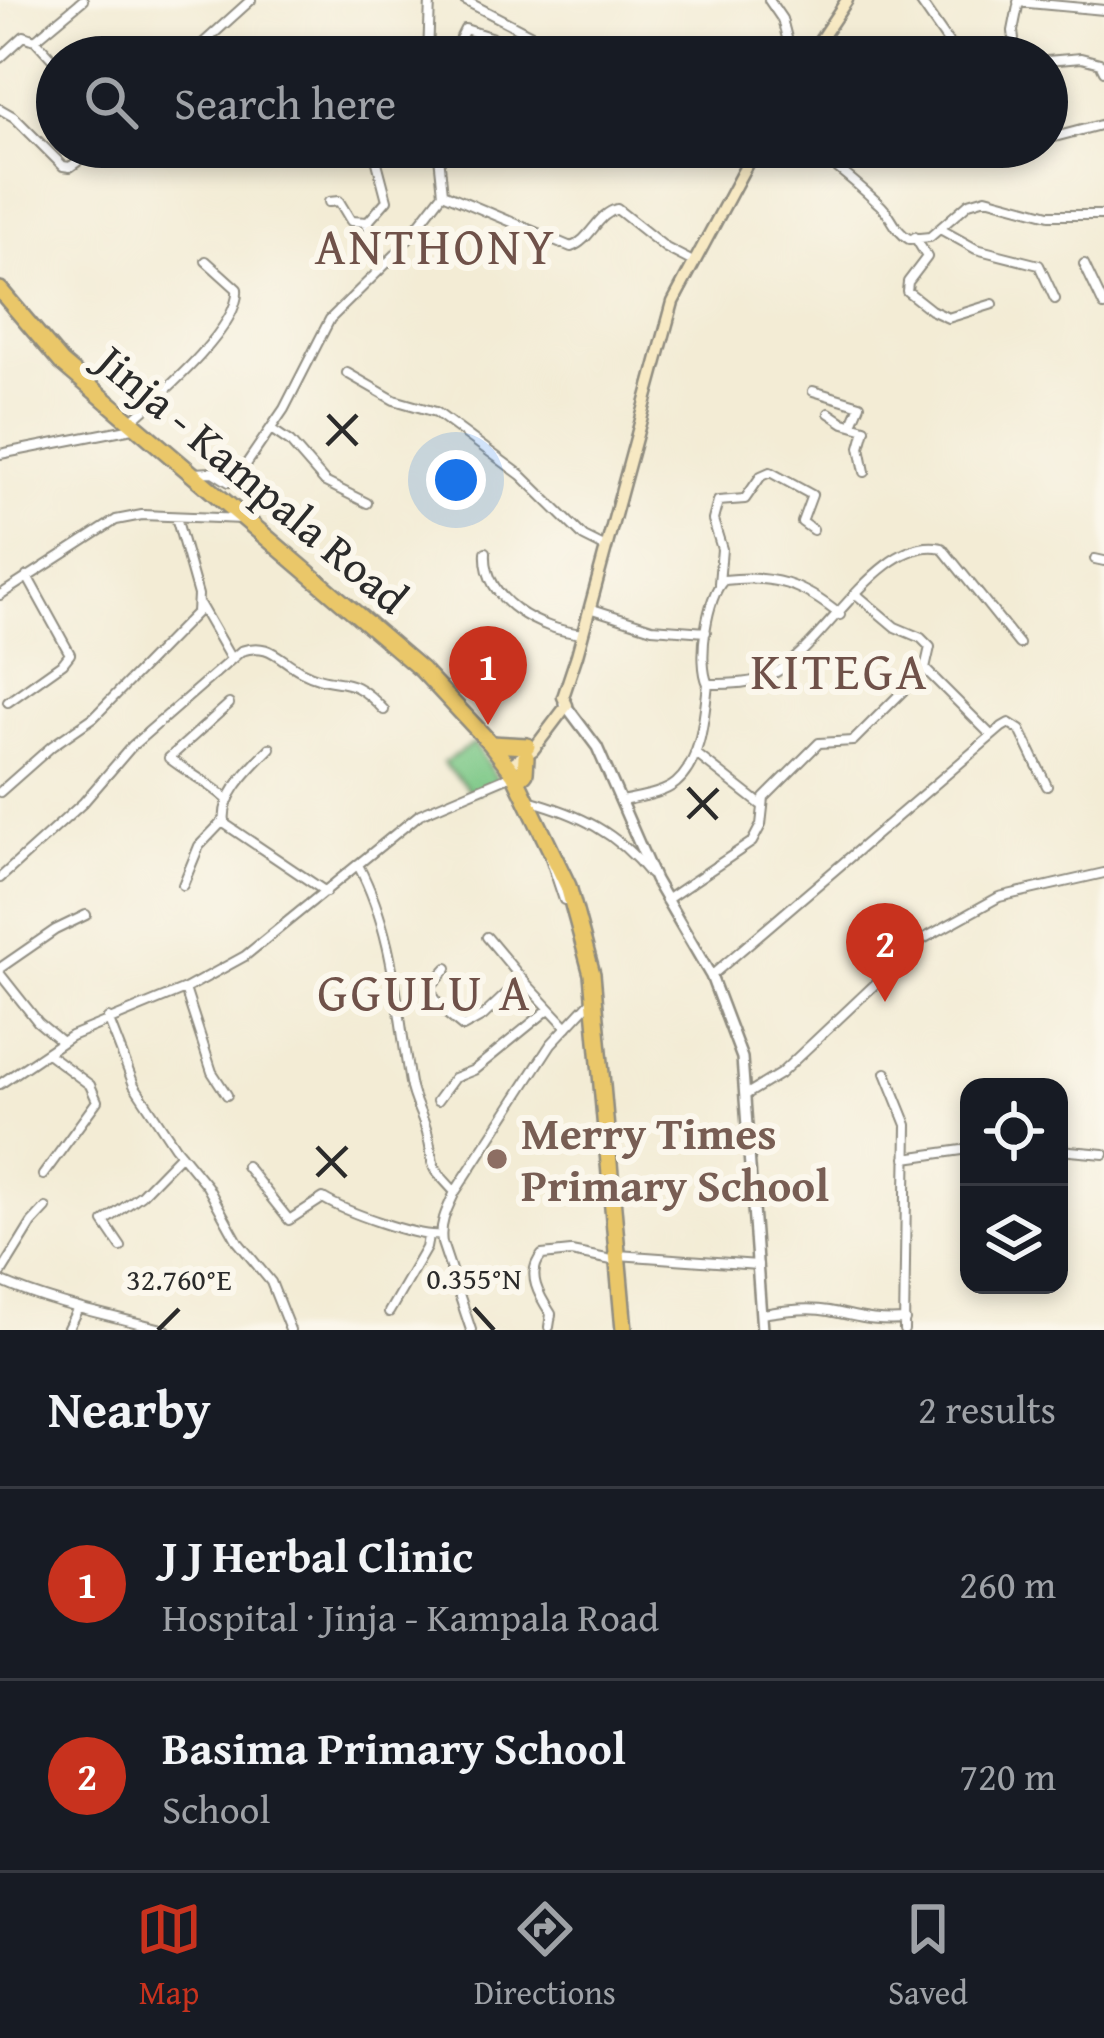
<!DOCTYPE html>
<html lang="en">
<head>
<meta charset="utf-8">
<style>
	:root { --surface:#171b24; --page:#242831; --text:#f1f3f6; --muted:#9ea1a6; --line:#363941; --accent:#c8321e }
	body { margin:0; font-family:"Gentium Book Plus",serif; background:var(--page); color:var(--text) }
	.controls { position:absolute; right:36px; bottom:36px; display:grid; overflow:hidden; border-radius:24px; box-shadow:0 6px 18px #0003 }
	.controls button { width:108px; height:108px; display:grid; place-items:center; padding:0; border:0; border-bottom:3px solid var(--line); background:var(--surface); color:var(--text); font:60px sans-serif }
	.you { position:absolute; left:456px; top:480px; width:42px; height:42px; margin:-30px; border:9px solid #fff; border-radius:50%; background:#1a73e8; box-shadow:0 0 0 18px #1a73e833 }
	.badge { display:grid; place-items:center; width:78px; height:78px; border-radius:50%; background:var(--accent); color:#fff; font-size:39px; font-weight:700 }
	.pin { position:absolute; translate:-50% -99px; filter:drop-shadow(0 3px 6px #0008) }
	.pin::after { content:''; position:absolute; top:63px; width:42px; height:36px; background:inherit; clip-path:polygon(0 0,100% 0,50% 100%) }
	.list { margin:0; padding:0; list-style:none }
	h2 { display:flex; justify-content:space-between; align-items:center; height:156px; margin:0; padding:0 48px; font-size:51px }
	h2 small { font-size:39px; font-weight:400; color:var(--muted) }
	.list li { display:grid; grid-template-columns:78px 1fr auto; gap:36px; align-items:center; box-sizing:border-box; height:192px; padding:0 48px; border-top:3px solid var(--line) }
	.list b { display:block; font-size:45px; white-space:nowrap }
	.list p { margin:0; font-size:39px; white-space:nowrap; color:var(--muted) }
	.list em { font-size:39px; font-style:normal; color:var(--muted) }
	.icon { flex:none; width:66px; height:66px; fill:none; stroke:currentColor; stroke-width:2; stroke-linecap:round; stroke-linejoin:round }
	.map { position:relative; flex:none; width:1104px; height:1330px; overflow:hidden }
	.search { position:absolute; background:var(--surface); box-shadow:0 6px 18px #0003; left:36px; right:36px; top:36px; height:132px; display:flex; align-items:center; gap:30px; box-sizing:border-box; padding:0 42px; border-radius:66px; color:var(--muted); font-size:45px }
	.sheet { height:540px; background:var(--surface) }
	nav { display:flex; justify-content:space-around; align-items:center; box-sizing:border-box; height:168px; border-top:3px solid var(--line); background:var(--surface); font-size:33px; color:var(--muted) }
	nav a { display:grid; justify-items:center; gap:6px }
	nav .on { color:var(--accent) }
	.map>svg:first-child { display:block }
</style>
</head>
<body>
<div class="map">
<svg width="1104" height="1330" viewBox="0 0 1104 1330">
	<rect width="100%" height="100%" fill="#fbf7ec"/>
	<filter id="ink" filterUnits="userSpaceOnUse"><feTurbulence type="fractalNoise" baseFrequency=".00833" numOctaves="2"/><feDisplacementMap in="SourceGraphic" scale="24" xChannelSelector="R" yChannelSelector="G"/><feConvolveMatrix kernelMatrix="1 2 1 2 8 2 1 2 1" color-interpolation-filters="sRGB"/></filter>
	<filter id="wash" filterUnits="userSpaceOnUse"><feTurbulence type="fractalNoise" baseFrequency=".004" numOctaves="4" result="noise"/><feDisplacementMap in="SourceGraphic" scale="48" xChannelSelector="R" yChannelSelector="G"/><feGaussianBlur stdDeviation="2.7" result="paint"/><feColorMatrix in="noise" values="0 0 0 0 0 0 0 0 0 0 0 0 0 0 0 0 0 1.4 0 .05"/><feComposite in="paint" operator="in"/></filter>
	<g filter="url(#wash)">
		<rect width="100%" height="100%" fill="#f3ecd5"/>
		<path fill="#7dc887" stroke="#547a59" stroke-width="3" d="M474 743 499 782 472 793 443 763Z"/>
	</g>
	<g filter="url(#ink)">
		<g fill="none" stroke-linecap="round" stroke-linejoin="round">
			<defs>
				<path id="minor" d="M464 0 574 57
					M769 0 782 19 792 57
					M919 0 951 46
					M1018 2 1104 10
					M35 40 57 64
					M190 55 251 0
					M428 57 430 0
					M460 57 457 45 465 29 493 38
					M1016 57 1013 31 1019 1
					M0 58 24 36 35 40 83 0
					M1047 61 1081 58 1100 63 1104 71
					M0 109 14 117 63 166 70 167 98 147
					M1047 139 1104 124
					M373 147 387 200 367 223 383 265
					M802 147 818 159H826C844 173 862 188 878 203 892 214 893 230 909 239L930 237 969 203 986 198 1049 215H1104
					M525 159 536 147
					M443 193 571 247C591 240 597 214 617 209L666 248 695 263
					M329 202 339 201 351 221 368 222
					M940 229 976 249 1039 265 1055 299
					M915 237 927 257 908 282 907 291 931 310 948 318 993 304
					M1084 264 1104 306
					M347 373 394 400 436 412 521 475 584 537 604 547
					M813 391 860 405 852 424
					M829 413 844 423 865 429 860 447 865 472
					M130 422C158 397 241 327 237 289L206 261
					M271 429 290 442 325 482 367 503
					M0 454 133 428
					M193 473 213 472 229 482 243 469 284 409 330 319 396 254 443 193 438 147
					M486 552C483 601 540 630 583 634
					M1095 559 1104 561
					M719 583 722 549 713 520 718 501 745 499 761 476 770 472 812 495 802 522 813 530
					M0 595 116 520 142 515 243 519
					M200 605 231 659
					M589 608 652 628 706 632
					M925 669 991 735
					M708 684C697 662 707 595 724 580 773 574 803 584 840 615
					M8 702 63 663 70 654 27 576
					M695 753 760 804
					M0 792 52 746 94 717 197 612 198 595 176 517
					M227 799C209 783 188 773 169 758L229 704
					M528 800C579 814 617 832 650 874
					M622 801C639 797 663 794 676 783 702 761 704 715 708 684 731 684 753 684 773 674 825 647 879 534 942 548L1019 644
					M225 822C221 794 251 768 270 748
					M550 858 564 900
					M358 865C394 932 397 1009 410 1083 413 1102 424 1117 428 1136 436 1172 427 1162 455 1192
					M0 878 83 803 132 746 241 651C269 641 278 659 301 671 339 691 347 669 384 710
					M183 885 199 846 222 822 326 892
					M666 900 752 842 761 825 764 798 819 743 853 741 925 669 930 647 921 638 895 627 856 594
					M487 937 522 979
					M0 968 55 930 86 915
					M447 968 429 988 441 1009 463 1027 483 1016 522 979 567 1027
					M0 974 38 1022 62 1042
					M711 976 1002 727 1009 723 1020 730 1047 786
					M185 989 212 1072 227 1095
					M108 1018 134 1085 175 1147 207 1186 238 1242 271 1282 290 1330
					M886 1073 907 1125 904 1330
					M0 1084 71 1036 185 989 245 956 420 814 512 775
					M747 1094 780 1074 923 939 999 897 1104 873
					M437 1101 454 1078 474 1070 549 1009
					M1059 1150 1104 1154
					M906 1158 969 1149
					M246 1166 289 1220 323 1198C344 1211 417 1238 441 1235
					M43 1175 97 1101 90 1085 47 1053
					M121 1247 104 1222 141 1195 181 1154
					M618 1255 758 1265
					M0 1275 32 1223 46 1208
					M0 1281C54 1305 109 1315 166 1330
					M389 1312 426 1248 428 1237
					M761 1314C784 1311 806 1307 829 1311 860 1317 871 1322 905 1320
					M549 1327 551 1314C540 1297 525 1274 542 1255L571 1252 617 1261
					M67 1330 77 1310
					M471 1330 442 1243C439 1224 447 1209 455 1192L551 1044 591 1001"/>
				<path id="tertiary" d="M564 703 597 747 655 880 711 976 742 1058 762 1330"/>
				<path id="secondary" d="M809 57 847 0
					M508 766 533 750 567 705 563 697 577 655 673 302 756 147"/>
				<path id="trunk" d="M0 290 62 363 422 670 491 744 514 774 568 886 592 974 624 1330
					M491 744 527 746
					M517 780 525 773 526 757"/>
			</defs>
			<use href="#minor" stroke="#8f8c80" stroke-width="12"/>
			<use href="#tertiary" stroke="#8f8c80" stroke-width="14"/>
			<use href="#secondary" stroke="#8f8c80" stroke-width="15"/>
			<use href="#trunk" stroke="#8f8c80" stroke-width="20"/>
			<use href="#minor" stroke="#fff" stroke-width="8"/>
			<use href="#tertiary" stroke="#fff" stroke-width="9"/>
			<use href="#secondary" stroke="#f7e9c3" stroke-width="10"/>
			<use href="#trunk" stroke="#eac769" stroke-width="15"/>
		</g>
	</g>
	<path fill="none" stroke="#2b2b2b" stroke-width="4.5" d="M328 415 357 445M327 445 357 415M688 788 717 819M688 818 718 789M317 1147 346 1177M317 1176 347 1147M474 1308 494 1330M158 1330 179 1309"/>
	<circle fill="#8d6e63" stroke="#fbf7ec" stroke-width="4.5" cx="497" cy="1159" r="12"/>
	<g text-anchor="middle" stroke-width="12" stroke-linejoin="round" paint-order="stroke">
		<g font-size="45" fill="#2b2b2b" stroke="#fbf7ec">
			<text transform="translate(253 479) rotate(40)" y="16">Jinja - Kampala Road</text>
		</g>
		<g font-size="45" font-weight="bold" fill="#785e54" stroke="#fbf7ec" text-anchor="start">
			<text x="521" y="1149">Merry Times<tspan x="521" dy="52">Primary School</tspan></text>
		</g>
		<g font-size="51" letter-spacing="3" fill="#6f5149" stroke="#fbf7ec">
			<text x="436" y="264">ANTHONY</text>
			<text x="840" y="689">KITEGA</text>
			<text x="425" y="1010">GGULU A</text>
		</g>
	</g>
	<g font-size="30" text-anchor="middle" fill="#2b2b2b" stroke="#fbf7ec" stroke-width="12" stroke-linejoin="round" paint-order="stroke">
		<text x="474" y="1289">0.355°N</text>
		<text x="179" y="1290">32.760°E</text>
	</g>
</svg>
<div class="controls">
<button><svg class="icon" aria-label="locate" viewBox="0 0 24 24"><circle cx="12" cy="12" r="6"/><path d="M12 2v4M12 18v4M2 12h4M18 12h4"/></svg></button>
<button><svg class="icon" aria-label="layers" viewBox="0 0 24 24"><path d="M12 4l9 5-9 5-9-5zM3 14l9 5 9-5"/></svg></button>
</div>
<div class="you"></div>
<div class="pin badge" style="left:488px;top:725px">1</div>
<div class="pin badge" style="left:885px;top:1002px">2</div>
<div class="search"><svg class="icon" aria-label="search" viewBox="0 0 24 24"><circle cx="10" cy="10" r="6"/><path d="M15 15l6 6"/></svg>Search here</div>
</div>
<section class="sheet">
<h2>Nearby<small>2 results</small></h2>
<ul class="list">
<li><span class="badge">1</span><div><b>J J Herbal Clinic</b><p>Hospital · Jinja - Kampala Road</p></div><em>260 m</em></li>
<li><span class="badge">2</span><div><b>Basima Primary School</b><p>School</p></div><em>720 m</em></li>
</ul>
</section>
<nav>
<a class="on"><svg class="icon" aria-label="map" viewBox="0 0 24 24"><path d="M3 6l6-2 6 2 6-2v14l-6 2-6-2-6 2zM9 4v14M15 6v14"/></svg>Map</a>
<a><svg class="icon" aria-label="directions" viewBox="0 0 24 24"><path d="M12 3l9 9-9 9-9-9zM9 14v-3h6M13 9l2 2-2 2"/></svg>Directions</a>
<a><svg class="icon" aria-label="saved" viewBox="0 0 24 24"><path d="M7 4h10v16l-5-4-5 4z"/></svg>Saved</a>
</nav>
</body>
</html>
